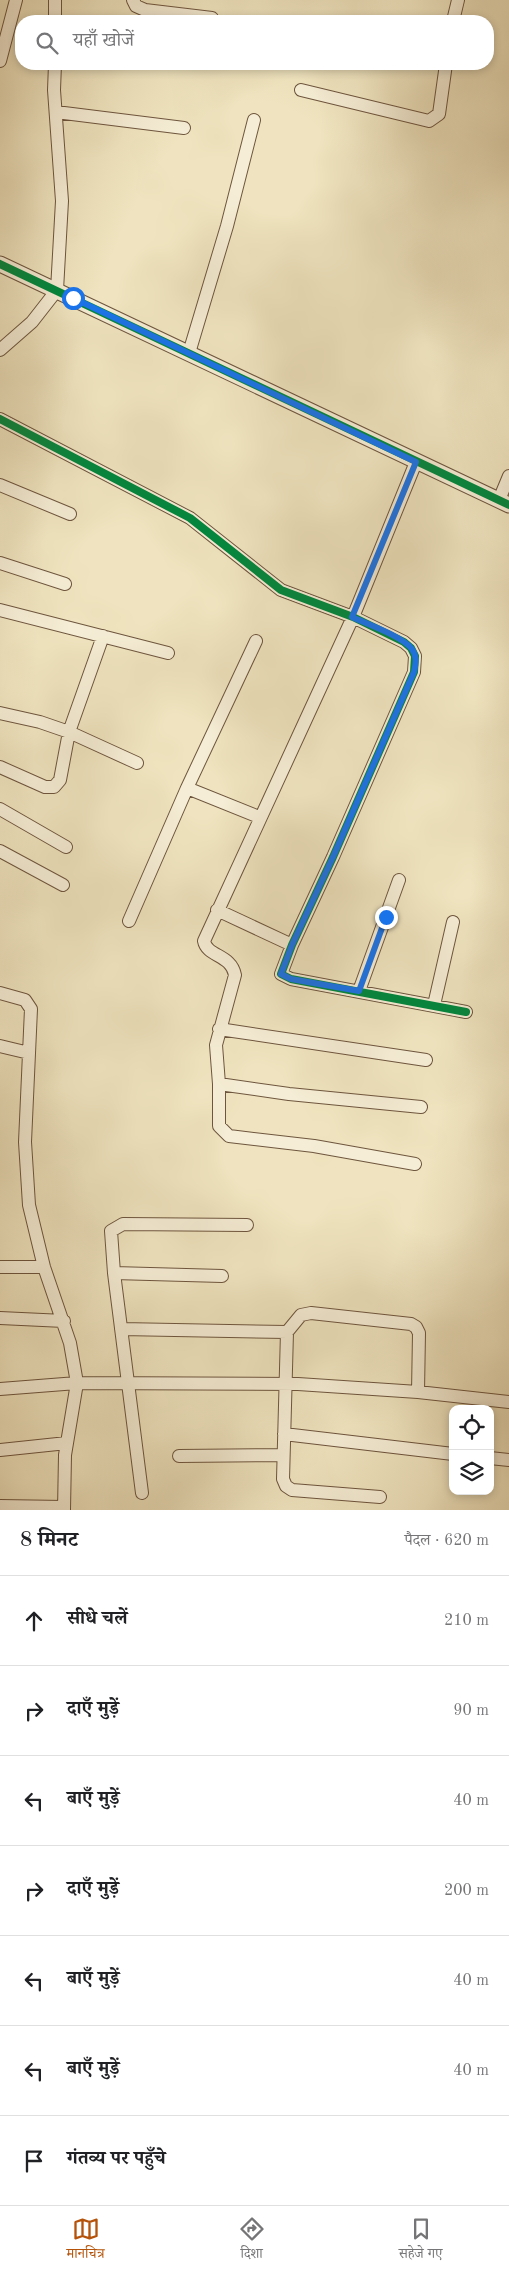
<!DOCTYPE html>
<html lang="hi">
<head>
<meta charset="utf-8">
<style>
	:root { --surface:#fff; --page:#f6f6f6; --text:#202124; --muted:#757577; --line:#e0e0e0; --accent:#b45309 }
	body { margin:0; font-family:"Old Standard TT","Noto Serif Devanagari",serif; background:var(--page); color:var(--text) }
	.controls { position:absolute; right:15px; bottom:15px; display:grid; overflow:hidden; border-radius:10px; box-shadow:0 2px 8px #0003 }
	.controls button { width:45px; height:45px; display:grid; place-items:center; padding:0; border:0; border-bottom:1px solid var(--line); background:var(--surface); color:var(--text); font:25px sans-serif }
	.stop { position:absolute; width:15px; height:15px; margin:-11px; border:4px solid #1a73e8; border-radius:50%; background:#fff }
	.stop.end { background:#1a73e8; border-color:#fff; box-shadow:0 1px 5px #0008 }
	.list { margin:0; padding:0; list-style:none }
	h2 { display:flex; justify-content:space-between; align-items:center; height:65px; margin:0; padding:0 20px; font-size:21px }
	h2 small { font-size:16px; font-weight:400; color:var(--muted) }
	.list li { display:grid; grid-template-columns:32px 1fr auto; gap:15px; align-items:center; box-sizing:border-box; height:90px; padding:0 20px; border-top:1px solid var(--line) }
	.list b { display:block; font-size:19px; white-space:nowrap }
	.list em { font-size:16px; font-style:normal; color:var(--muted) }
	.icon { flex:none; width:28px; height:28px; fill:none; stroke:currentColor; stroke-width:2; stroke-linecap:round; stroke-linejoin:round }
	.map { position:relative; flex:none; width:509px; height:1510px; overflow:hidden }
	.search { position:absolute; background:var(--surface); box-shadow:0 2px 8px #0003; left:15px; right:15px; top:15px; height:55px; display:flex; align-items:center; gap:12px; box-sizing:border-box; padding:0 18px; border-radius:20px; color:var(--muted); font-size:19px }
	.sheet { height:695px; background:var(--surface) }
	nav { display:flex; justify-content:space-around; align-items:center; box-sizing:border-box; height:70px; border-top:1px solid var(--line); background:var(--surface); font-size:14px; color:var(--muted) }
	nav a { display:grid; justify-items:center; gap:2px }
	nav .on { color:var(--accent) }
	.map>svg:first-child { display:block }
</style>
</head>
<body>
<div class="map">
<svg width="509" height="1510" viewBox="0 0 509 1510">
	<rect width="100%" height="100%" fill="#efe4bf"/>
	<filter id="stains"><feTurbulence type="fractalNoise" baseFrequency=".004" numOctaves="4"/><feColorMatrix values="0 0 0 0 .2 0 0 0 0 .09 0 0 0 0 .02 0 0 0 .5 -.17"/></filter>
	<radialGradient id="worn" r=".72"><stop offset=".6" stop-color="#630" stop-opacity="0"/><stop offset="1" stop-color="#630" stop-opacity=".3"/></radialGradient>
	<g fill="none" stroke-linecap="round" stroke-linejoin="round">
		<defs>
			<path id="minor" d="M133 0 136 6 145 10 212 18
				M55 21V0
				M453 21 458 0
				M0 61 16 0
				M301 90 429 121 439 114 446 64
				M56 112 184 128
				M0 350 32 322 57 290 62 201 54 90 55 64
				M189 353 227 226 254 120
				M0 419 190 518 281 590 353 617 404 642 411 648 415 656 414 672 333 857 292 945 281 974 291 979 466 1012
				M0 485 70 514
				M499 500 509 476
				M0 563 65 584
				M0 610 168 653
				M0 713 40 722 69 732 137 763
				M0 767 45 787H54L60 780 69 732 103 636
				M187 788 259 817
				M0 809 66 847
				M0 851 63 885
				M217 910 292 945
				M129 921 187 788 256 641
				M359 991 399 880
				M0 993 25 1000 31 1009 25 1142 29 1205 44 1267 70 1343 77 1383 65 1455 64 1510
				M434 1005 453 922
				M219 1029 426 1060
				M0 1046 29 1053
				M219 1084 289 1094 421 1107
				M415 1164 314 1146 229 1136 219 1126V1084L216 1045 235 975C231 954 207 957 204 941L353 617 416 462
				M0 1267H44
				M114 1273 222 1276
				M0 1318 64 1321
				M121 1329 287 1332
				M0 1389 77 1383 298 1384 418 1392 509 1402
				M284 1434 453 1454
				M0 1450 67 1443
				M179 1456 283 1455
				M490 1458 509 1460
				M142 1493 114 1273 111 1231 123 1224 247 1225
				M380 1497 292 1490 286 1486 283 1479 287 1332 301 1315 311 1313 411 1324 416 1327 419 1333 418 1392
				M0 1506 63 1507"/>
			<path id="tertiary" d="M0 264 509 505"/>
		</defs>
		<use href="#minor" stroke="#6e553e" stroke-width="14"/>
		<use href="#tertiary" stroke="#6e553e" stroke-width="17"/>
		<use href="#minor" stroke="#f5edd5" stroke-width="12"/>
		<use href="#tertiary" stroke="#f5edd5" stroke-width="15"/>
		<defs>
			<path id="cycleway" d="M0 264 509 505
				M0 419 190 518 281 590 353 617 404 642 411 648 415 656 414 672 333 857 292 945 281 974 291 979 466 1012"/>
		</defs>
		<use href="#cycleway" stroke="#f5edd5" stroke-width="11"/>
		<use href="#cycleway" stroke="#00873e" stroke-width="8"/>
	</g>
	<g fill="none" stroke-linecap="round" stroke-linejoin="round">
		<path stroke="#1a73e8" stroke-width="6" d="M73 298 416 462 352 617C367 624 402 636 412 649 417 656 416 663 414 672L333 857 292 945 281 974 291 979 359 991 386 917"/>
	</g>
	<rect width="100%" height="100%" filter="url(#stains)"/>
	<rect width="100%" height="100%" fill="url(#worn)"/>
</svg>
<div class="controls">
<button><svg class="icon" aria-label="locate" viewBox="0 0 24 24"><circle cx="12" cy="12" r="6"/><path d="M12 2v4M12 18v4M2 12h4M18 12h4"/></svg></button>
<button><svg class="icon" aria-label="layers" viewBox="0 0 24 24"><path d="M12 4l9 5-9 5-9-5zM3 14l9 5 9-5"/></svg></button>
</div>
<div class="stop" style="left:73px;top:298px"></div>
<div class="stop end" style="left:386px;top:917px"></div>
<div class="search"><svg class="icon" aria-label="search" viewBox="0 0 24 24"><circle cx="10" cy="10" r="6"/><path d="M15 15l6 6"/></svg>यहाँ खोजें</div>
</div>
<section class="sheet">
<h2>8 मिनट<small>पैदल · 620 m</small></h2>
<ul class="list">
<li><svg class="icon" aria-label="ahead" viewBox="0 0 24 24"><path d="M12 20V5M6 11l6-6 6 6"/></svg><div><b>सीधे चलें</b></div><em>210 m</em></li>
<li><svg class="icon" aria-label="right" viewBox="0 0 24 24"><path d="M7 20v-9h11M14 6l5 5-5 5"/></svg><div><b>दाएँ मुड़ें</b></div><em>90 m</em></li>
<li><svg class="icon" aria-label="left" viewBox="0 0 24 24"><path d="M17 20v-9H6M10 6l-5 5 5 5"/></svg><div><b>बाएँ मुड़ें</b></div><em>40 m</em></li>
<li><svg class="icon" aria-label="right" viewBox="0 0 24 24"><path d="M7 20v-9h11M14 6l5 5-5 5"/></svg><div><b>दाएँ मुड़ें</b></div><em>200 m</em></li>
<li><svg class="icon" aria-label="left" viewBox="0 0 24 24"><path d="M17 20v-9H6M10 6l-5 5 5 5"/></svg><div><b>बाएँ मुड़ें</b></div><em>40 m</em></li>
<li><svg class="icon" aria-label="left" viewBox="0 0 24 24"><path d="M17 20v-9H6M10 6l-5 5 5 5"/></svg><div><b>बाएँ मुड़ें</b></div><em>40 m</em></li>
<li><svg class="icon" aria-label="arrive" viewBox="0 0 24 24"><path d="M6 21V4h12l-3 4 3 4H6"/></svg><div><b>गंतव्य पर पहुँचे</b></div></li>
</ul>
</section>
<nav>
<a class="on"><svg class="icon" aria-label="map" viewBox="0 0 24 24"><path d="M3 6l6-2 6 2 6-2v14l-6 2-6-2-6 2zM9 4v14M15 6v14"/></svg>मानचित्र</a>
<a><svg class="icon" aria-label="directions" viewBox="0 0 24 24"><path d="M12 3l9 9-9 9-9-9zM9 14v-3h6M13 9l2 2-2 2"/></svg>दिशा</a>
<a><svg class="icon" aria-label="saved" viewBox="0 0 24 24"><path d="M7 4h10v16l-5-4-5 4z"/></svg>सहेजे गए</a>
</nav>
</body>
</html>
